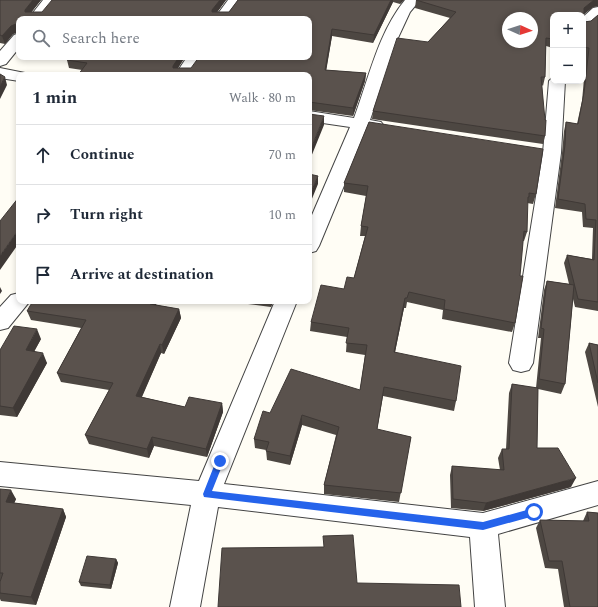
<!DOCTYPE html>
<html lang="en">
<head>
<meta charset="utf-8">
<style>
	:root { --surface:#fff; --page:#f6f6f7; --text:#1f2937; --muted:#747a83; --line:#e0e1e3 }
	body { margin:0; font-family:Spectral,serif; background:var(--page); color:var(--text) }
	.controls { position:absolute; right:12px; top:12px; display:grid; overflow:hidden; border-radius:8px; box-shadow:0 2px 6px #0003 }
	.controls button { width:36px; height:36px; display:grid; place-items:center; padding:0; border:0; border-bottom:1px solid var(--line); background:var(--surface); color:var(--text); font:20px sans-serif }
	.compass { position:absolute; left:502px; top:12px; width:36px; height:36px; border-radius:50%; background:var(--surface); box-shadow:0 2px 6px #0003; rotate:93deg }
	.stop { position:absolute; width:12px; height:12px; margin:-9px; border:3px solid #2563eb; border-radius:50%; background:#fff }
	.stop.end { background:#2563eb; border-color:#fff; box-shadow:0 1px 4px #0008 }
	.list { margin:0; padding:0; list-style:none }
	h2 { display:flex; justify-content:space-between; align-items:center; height:52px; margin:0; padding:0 16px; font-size:17px }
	h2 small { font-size:13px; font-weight:400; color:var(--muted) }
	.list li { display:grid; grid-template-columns:26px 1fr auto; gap:12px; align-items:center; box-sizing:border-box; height:60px; padding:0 16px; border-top:1px solid var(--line) }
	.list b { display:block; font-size:15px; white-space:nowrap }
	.list em { font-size:13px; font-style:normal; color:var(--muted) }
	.icon { flex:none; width:22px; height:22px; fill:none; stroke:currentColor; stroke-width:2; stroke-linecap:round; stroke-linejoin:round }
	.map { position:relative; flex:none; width:598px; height:607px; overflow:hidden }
	.search { position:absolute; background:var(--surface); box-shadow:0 2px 6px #0003; left:16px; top:16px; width:296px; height:44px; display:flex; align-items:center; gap:10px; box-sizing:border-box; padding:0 14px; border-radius:8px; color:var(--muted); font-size:15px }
	.panel { position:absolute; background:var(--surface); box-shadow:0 2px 6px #0003; left:16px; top:72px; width:296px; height:232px; border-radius:8px }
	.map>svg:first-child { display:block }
</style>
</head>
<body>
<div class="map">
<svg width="598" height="607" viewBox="0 0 598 607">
	<rect width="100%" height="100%" fill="#fffdf5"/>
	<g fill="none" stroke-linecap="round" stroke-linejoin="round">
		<defs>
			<path id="minor" d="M43 0H58L43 19H28Z
				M228 0H242L228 19H214Z
				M405 0H420L410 12 397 40 370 120 381 122 384 126 381 130 375 131 367 130 319 246 316 251 309 253V222L350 127 309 121V111L354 118C369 78 378 33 405 0Z
				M598 7V19L588 28 583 29V17L593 8Z
				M19 33V48L6 64 0 66V51L14 35Z
				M187 57H203L191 75H175Z
				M0 68 25 73 26 75H19V81L0 78Z
				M553 77V81H565L561 153 533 363 529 370 521 372 513 370 509 363 543 153 549 81Z
				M19 293V301H30L8 328 0 330V307L11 295Z
				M275 301H297L224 484 483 513 598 481V505L498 534 505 607H475L470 537 218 507 200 607H170L191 505 0 486V462L199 481Z"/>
		</defs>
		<use href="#minor" stroke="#444" stroke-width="2"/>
		<use href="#minor" fill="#fff" fill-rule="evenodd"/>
	</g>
	<path fill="#4d4742" d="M0 0H41L31 12H42L226 0 217 12H229L238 0H404L400 4 393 2 373 43 332 36 326 70 366 73 365 81 353 116 309 110V75L82 70 69 68 67 60 70 57H185L178 68H191L309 57 19 19V41L18 38V32L13 34 5 44 0 43Z
		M416 0H598V6L593 7 584 14V22L591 21 598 15V311L575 307 573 299 565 384 561 394 538 389 537 448 571 487 483 511 451 508 450 475 452 466 500 470 498 458 502 449H506L509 393 512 384 536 388 541 338H538L544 290 547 281 569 284 564 263 567 255 592 259 593 228 583 227 582 212 555 208 562 153 564 131 566 122 577 124 582 101 586 56 583 55V15H553V48L546 46 545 77 543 86 542 85 545 136 543 144 372 119 373 111 428 42 450 18 415 8Z
		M369 122 536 194 533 204 527 203V232L524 241H523L515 323 512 332 442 319 443 310 407 302 406 308H404L395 352 456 401 454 411 383 396 377 430 411 437 399 502 324 494V485L336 435 302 425 290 465 267 460 266 450 255 448 254 439 270 413 360 390 365 355 346 352 347 337 310 331 311 322 344 289 354 278 365 236H360L361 226 366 196 344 192V183Z
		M248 301H273L271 307 248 304Z
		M156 305 179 309 181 318 164 354 161 353 142 397 185 407 222 403 223 412 207 457 154 446 149 458 89 444 85 435 109 390 61 382 57 373 81 328 31 320 27 311Z
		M41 339 34 352 47 363 17 417 0 415V350Z
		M589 343 598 345V407L585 352Z
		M0 489 16 499 14 503 63 509 66 517 36 605 1 601 0 599V582L1 580H0Z
		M587 512 598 513V607H564L558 569 545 568 536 528 540 520 583 521Z
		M116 559 118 563 111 589 81 586 79 582Z"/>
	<path fill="#3f3936" d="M33 0H41L27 18V19L25 10Z
		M220 0H226L213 18 212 10Z
		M391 0H393V2L373 43 374 35Z
		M401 0H404L400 4Z
		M594 0H598V6L593 7 583 15 584 8Z
		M16 24 18 32 13 34 5 44 2 36 11 26Z
		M332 29V36L325 78V70Z
		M179 57H185L174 74 173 66Z
		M366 73 365 81 353 116V108Z
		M5 77 7 85 0 99V86Z
		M324 116V125L309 162V154Z
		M318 176V184L309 206V197Z
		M17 232 19 237V243L0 270V256Z
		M0 287 2 291 0 294Z
		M405 298 404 308 393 362 394 352Z
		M151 301H158L152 313 150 304Z
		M271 301H273L271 307Z
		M179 309 181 318 164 354 162 345Z
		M37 329 41 339 29 360 26 350Z
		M160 344 161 353 138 405 136 396Z
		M43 353 47 363 17 417 13 408Z
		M222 403 223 412 207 457 206 449Z
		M302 415V425L290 465V456Z
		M152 437 154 446 149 458 147 449Z
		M576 478 571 487 483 511 486 503Z
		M11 490 16 499 11 511 6 502Z
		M63 509 66 517 36 605 31 597Z
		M116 559 118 563 111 589 110 585Z"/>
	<path fill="#5a524d" stroke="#3f3936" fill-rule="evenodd" d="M0 0H33L25 10V12H42L52 0H220L212 10V12H229L238 0H391L374 35 332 29 325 70 366 73 353 108 309 102V75H78L87 63 67 60 70 57H179L173 66V68H191L199 57H309V19H19V38H18V25L16 24 11 26 2 36 0 35Z
		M416 0H594L584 8V22L591 21 598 15V302L578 299 567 255 594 260 596 220 586 219 585 204 558 199 565 145 566 122 578 124 584 93 589 48 583 47V15H553V39L546 38 545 77H541L545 120H546L545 136 373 111 397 38 428 42 456 12ZM508 18H532V42H508Z
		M0 74 5 77 0 86Z
		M309 114 324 116 309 154Z
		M369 122 543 149 536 194 529 193V197H528L527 232 524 231 520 276H523L515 323 444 309 445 300 409 292 407 298H405L394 352 461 366 456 401 384 387 377 429 411 437 401 493 324 485 339 427 302 415 290 456 266 451 269 442 254 439 263 411 270 413 291 369 360 390 367 345 346 343 349 328 311 322 321 285 344 289 347 277 354 278 368 227 361 226 368 186 344 183Z
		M309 174 318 176 309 197Z
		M19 197V232H17L0 256V221Z
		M547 281 574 285 565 384 539 379 544 329 541 328Z
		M33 301H151L150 304 179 309 162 345 160 344 136 396 185 407 189 397 222 403 206 449 152 437 147 449 85 435 113 383 57 373 86 320 27 311Z
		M262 301H271V302Z
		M14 326 37 329 26 350 43 353 13 408 0 406V350Z
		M589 343 598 345V383Z
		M512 384 538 388 537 448H558L576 478 486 503 453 499 452 466 504 470 502 449H509Z
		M0 489 11 490 6 502 63 509 31 597 0 593V582L3 573H0Z
		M587 512 598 513V607H570L562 561H549L540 520 589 521Z
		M353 535 357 583 459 585 461 607H218L222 548 324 547 323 536Z
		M87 556 116 559 110 585 79 582Z"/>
	<path fill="#2563eb" d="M220 458 224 461 212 491 483 522 534 508 538 512 534 516 483 530 204 497 203 494 216 461Z"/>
</svg>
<div class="controls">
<button>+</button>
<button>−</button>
</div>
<svg class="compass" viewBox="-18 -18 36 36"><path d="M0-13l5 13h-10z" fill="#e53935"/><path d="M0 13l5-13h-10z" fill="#747a83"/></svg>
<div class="stop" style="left:534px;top:512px"></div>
<div class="stop end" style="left:220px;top:461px"></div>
<div class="search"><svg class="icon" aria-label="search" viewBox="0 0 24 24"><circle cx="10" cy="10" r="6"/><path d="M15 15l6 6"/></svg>Search here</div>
<section class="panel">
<h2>1 min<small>Walk · 80 m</small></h2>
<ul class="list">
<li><svg class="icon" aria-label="ahead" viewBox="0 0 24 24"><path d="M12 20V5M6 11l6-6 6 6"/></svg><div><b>Continue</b></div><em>70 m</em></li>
<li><svg class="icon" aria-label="right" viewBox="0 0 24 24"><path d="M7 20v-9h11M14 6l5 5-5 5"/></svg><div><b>Turn right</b></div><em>10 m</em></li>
<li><svg class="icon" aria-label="arrive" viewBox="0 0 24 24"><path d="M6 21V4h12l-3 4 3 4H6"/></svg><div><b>Arrive at destination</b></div></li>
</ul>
</section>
</div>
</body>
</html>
